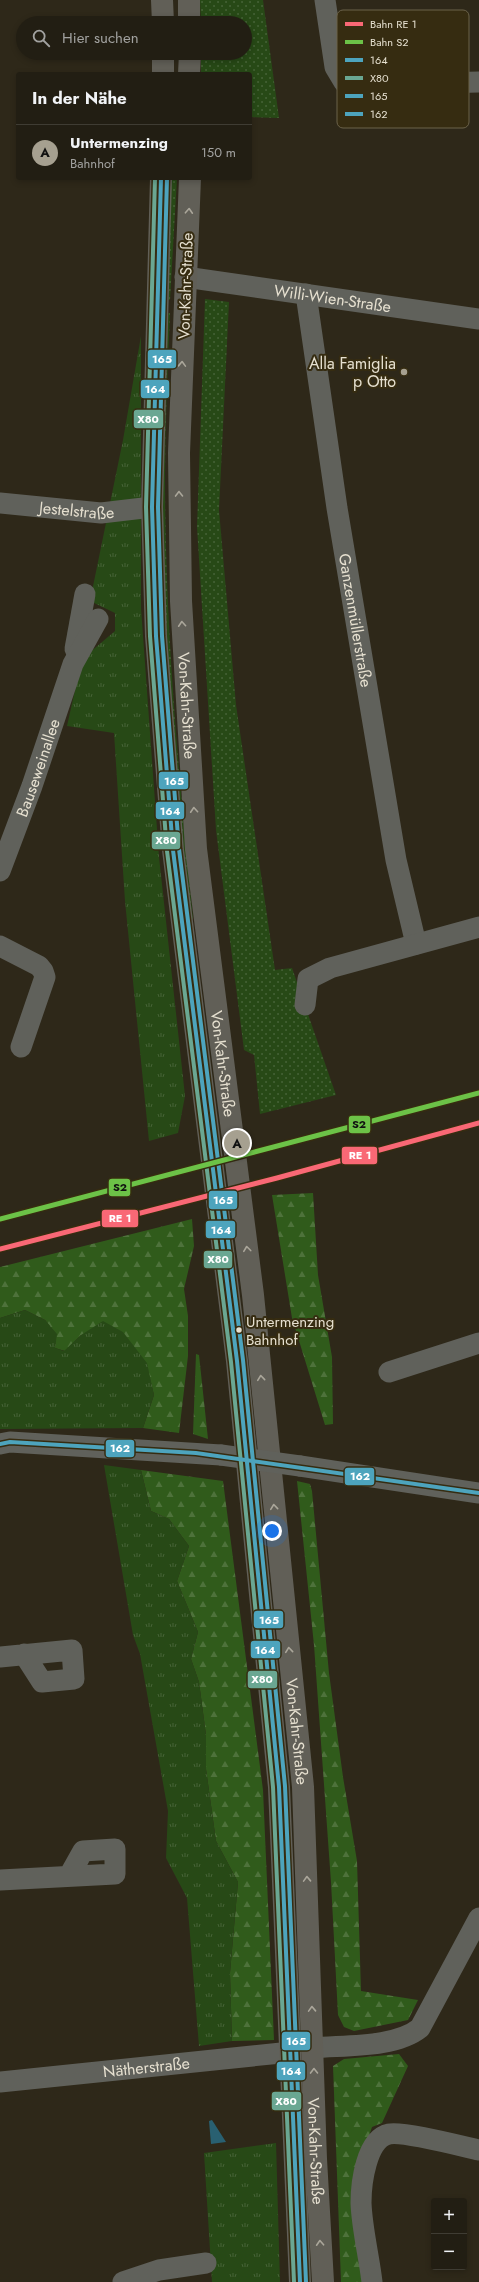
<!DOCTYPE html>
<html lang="de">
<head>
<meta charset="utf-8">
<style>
	:root { --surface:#221e13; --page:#2e2b21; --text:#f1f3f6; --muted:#a2a2a0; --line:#3f3c33; --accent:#a6a090 }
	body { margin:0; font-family:Jost,sans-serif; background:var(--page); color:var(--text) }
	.controls { position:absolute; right:12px; bottom:12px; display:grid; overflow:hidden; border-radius:4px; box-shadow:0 2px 6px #0003 }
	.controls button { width:36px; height:36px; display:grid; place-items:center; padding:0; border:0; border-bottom:1px solid var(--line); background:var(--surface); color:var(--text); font:20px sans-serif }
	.you { position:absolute; left:272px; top:1531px; width:14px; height:14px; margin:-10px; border:3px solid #fff; border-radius:50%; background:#1a73e8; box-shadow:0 0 0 6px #1a73e833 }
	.badge { display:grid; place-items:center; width:26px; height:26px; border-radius:50%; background:var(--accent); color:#111; font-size:13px; font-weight:700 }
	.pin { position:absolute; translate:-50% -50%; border:2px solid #fff; box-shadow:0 1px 4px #0006 }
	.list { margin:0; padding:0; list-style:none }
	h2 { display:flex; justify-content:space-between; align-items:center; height:52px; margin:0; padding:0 16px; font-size:17px }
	h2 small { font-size:13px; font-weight:400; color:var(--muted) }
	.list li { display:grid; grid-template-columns:26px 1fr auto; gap:12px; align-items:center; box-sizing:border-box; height:56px; padding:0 16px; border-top:1px solid var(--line) }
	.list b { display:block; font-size:15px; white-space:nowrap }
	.list p { margin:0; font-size:13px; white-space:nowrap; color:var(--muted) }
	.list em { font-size:13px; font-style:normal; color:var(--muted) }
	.icon { flex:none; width:22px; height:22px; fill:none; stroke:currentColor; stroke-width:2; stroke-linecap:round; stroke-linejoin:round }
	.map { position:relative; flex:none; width:479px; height:2282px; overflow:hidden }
	.search { position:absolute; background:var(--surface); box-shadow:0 2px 6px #0003; left:16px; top:16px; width:236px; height:44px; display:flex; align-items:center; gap:10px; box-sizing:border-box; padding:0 14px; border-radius:22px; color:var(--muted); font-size:15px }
	.panel { position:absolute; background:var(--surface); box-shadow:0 2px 6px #0003; left:16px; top:72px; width:236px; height:108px; border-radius:4px }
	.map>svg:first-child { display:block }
</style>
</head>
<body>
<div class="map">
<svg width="479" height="2282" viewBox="0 0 479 2282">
	<defs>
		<pattern id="grass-dots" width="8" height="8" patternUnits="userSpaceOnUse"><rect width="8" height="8" fill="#274916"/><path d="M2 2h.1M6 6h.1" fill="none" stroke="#466337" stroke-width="1.8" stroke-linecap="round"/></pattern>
		<pattern id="forest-firs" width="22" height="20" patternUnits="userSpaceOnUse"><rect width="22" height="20" fill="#305b1b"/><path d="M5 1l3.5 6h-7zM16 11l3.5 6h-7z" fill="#4e723b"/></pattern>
		<pattern id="park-tufts" width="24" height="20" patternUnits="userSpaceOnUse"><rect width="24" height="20" fill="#274916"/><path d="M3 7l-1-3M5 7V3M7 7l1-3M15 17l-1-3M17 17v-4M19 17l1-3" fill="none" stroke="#466337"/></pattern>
	</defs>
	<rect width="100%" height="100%" fill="#2e2819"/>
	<path fill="url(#grass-dots)" d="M200 0H263L279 118 250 117V74H201V53H245V23H201Z
		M165 178H177L170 300H162Z
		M205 299 229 302 219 510 236 705 275 970 292 968 336 1095 260 1114 254 1055 244 1050 216 830 197 527Z
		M162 313H170C168 367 165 421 165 475 165 623 178 771 193 919H187L161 571Z"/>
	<path fill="url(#forest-firs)" d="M313 1193 318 1275 332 1357 333 1424 325 1425 292 1318 272 1195Z
		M192 1219 194 1246 184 1289 188 1316V1356L179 1433 143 1428 154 1395 146 1363 81 1335 65 1351 55 1348 56 1334 45 1320 25 1310 0 1318V1267Z
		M196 1354 199 1355 208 1439 193 1434Z
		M141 1470 223 1481 263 1790 274 2040 232 2041 230 1973 238 1882 216 1841 206 1769V1735L199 1682 191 1659 198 1632 177 1581 189 1546 169 1519 151 1511Z
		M297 1481 310 1484 312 1491 329 1673 343 1777 357 1861 361 1991 418 2000 408 2020 354 2031 344 2027 338 2015 331 1882 314 1645Z
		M399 2054 408 2066 382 2123 372 2127 362 2157 366 2282H341L333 2066 344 2059Z"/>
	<path fill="url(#park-tufts)" d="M141 336V608L159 857 185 1096 178 1133 149 1141 125 901 114 733 67 726 82 659 115 631V613L90 601 123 440Z
		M25 1310 45 1320 57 1334 55 1348 64 1351 81 1335 103 1321 123 1332 147 1363 154 1395 143 1428 0 1429V1318Z
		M104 1465 141 1470 151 1511 169 1519 189 1546 177 1581 198 1632 191 1659 199 1682 206 1735V1769L216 1841 238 1882 230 1973 232 2041 199 2046 187 1898 166 1858 168 1811 140 1654 133 1635Z
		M276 2143 280 2282H212L204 2153Z"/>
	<path fill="#296071" d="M212 2120 226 2142 211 2144 209 2121Z"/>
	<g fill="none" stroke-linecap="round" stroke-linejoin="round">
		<g stroke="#60615b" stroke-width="21">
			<path d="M325 0 335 67 344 82 359 85 479 82"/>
			<path id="s1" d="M185 277 479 319"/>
			<path id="s2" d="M306 294 337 508 396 860 416 944"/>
			<path id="s3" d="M0 503 101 513 152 507"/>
			<path d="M75 649 85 594"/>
			<path id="s4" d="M0 871 32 786 73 664 98 619"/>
			<path d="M0 946 39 966 43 971 45 977 21 1047"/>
			<path d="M305 1005 308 979 330 968 479 927"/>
			<path d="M389 1372 479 1343"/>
			<path d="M0 1444 10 1442 221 1455"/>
			<path d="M300 1466 479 1493"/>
			<path d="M0 1657 72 1650 74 1679 42 1682 24 1654"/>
			<path d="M0 1880 115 1874V1849L83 1851 69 1876"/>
			<path d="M313 2048C345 2045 395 2048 420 2028L479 1918"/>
			<path id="s5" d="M0 2082 291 2052"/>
			<path d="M123 2282 159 2270 206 2263"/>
			<path d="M372 2282C369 2256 362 2229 361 2203 361 2184 366 2139 389 2134 403 2131 461 2146 479 2150"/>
		</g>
		<g stroke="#615f57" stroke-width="22">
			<path d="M162 0 163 23"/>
			<path d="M189 0V23"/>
			<path d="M163 74V53"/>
			<path d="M189 74 190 53"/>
			<path d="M161 178 152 507 156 636 173 850 237 1361 279 1787 300 2282"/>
			<path id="s6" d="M190 178 179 453 181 601 196 849 253 1295 303 1787 316 2159 323 2282"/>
		</g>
		<path stroke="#60615b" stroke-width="21" d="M221 1455 300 1466"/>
		<defs>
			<path id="bus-1" d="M161 178 152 507 156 636 173 850 237 1361 279 1787 300 2282"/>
			<path id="bus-2" d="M155 178 146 507 150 636 167 851 231 1362 273 1787 294 2282"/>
			<path id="bus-3" d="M167 178 158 507 162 636 179 849 243 1360 285 1786 306 2282"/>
			<path id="bus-4" d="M0 1444 10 1442 196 1453 479 1493"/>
		</defs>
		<use href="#bus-1" stroke="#362c11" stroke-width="7"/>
		<use href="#bus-2" stroke="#362c11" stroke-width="7"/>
		<use href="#bus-3" stroke="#362c11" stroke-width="7"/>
		<use href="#bus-4" stroke="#362c11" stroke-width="7"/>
		<use href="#bus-1" stroke="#4da4bd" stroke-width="4"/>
		<use href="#bus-2" stroke="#6aa792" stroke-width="4"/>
		<use href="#bus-3" stroke="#4da4bd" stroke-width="4"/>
		<use href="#bus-4" stroke="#4da4bd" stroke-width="4"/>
		<defs>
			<path id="rail-1" d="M0 1249 277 1178 479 1123"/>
			<path id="rail-2" d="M0 1219 479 1093"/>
		</defs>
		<use href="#rail-1" stroke="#362c11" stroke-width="8"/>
		<use href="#rail-2" stroke="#362c11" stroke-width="8"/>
		<use href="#rail-1" stroke="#f96875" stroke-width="5"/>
		<use href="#rail-2" stroke="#6cc247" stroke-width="5"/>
	</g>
	<defs><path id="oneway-chevron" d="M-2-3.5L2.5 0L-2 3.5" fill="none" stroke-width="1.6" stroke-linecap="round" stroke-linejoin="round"/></defs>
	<g stroke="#aaa69a">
		<use href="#oneway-chevron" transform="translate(189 211) rotate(-87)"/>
		<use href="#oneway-chevron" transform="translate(182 364) rotate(-88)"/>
		<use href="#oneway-chevron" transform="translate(179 494) rotate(-91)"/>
		<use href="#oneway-chevron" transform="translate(182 624) rotate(-94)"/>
		<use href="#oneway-chevron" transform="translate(194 810) rotate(-94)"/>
		<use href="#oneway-chevron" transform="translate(247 1249) rotate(-97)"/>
		<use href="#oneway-chevron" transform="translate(261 1378) rotate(-96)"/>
		<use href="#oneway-chevron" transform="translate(274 1507) rotate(-96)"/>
		<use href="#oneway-chevron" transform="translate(289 1650) rotate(-96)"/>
		<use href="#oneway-chevron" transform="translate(307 1879) rotate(-92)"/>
		<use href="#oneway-chevron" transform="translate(312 2009) rotate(-92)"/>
		<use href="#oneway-chevron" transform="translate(314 2071) rotate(-91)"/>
		<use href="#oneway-chevron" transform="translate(320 2243) rotate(-93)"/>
	</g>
	<circle fill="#a6a090" stroke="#362c11" stroke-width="1.5" cx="404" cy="372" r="4"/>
	<circle fill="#e6e0d0" stroke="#362c11" stroke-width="1.5" cx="239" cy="1330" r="3.5"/>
	<g text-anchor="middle" stroke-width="4" stroke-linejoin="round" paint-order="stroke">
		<g font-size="15" fill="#e6e0d0" stroke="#362c11" text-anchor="start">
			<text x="246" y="1327">Untermenzing<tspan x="246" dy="18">Bahnhof</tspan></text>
		</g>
		<g font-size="16" fill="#e6e0d0" stroke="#362c11">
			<text transform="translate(185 286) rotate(-88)" y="6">Von-Kahr-Straße</text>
			<text dy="6" stroke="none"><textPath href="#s1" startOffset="149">Willi-Wien-Straße</textPath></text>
			<text dy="6" stroke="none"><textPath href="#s3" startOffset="77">Jestelstraße</textPath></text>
			<text dy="6" stroke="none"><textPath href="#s2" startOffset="330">Ganzenmüllerstraße</textPath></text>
			<text dy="6" stroke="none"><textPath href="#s6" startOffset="528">Von-Kahr-Straße</textPath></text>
			<text dy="6" stroke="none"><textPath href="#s4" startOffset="110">Bauseweinallee</textPath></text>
			<text dy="6" stroke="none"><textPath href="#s6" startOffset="888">Von-Kahr-Straße</textPath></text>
			<text dy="6" stroke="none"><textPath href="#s6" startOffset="1560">Von-Kahr-Straße</textPath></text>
			<text dy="6" stroke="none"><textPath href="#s5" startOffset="147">Nätherstraße</textPath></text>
			<text dy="6" stroke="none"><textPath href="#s6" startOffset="1980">Von-Kahr-Straße</textPath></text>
		</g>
		<g font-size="16" fill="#e6e0d0" stroke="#362c11" text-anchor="end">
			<text x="396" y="369">Alla Famiglia<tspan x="396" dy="18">p Otto</tspan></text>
		</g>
	</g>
	<rect x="337" y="10" width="132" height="118" rx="6" fill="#362c11" stroke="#6b624a" stroke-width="1"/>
	<rect x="345" y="22" width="18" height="4" fill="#f96875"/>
	<rect x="345" y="40" width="18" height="4" fill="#6cc247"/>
	<rect x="345" y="58" width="18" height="4" fill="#4da4bd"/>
	<rect x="345" y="76" width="18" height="4" fill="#6aa792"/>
	<rect x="345" y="94" width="18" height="4" fill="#4da4bd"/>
	<rect x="345" y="112" width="18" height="4" fill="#4da4bd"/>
	<g font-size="11" fill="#e6e0d0">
		<text x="370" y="28">Bahn RE 1</text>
		<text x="370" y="46">Bahn S2</text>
		<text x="370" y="64">164</text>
		<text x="370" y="82">X80</text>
		<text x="370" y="100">165</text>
		<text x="370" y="118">162</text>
	</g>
	<g stroke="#362c11" stroke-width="1.5">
		<rect x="147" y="349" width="30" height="20" rx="4" fill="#4da4bd"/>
		<rect x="140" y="379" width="30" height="20" rx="4" fill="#4da4bd"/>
		<rect x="133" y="409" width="31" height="20" rx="4" fill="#6aa792"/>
		<rect x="158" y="771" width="31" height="19" rx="4" fill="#4da4bd"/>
		<rect x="155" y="801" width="30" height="19" rx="4" fill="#4da4bd"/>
		<rect x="151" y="831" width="30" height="19" rx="4" fill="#6aa792"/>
		<rect x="348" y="1115" width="23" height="19" rx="4" fill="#6cc247"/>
		<rect x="341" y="1146" width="37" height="19" rx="4" fill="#f96875"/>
		<rect x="108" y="1178" width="23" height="19" rx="4" fill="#6cc247"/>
		<rect x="208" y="1190" width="30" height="20" rx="4" fill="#4da4bd"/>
		<rect x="101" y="1209" width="38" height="19" rx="4" fill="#f96875"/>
		<rect x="205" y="1220" width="31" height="19" rx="4" fill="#4da4bd"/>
		<rect x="203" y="1250" width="30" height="19" rx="4" fill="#6aa792"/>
		<rect x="105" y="1439" width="30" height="19" rx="4" fill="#4da4bd"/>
		<rect x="344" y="1467" width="31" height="19" rx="4" fill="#4da4bd"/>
		<rect x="253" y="1610" width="31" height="19" rx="4" fill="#4da4bd"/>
		<rect x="250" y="1640" width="31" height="19" rx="4" fill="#4da4bd"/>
		<rect x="247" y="1670" width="31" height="19" rx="4" fill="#6aa792"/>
		<rect x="281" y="2031" width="30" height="20" rx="4" fill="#4da4bd"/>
		<rect x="276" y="2061" width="30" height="20" rx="4" fill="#4da4bd"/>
		<rect x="271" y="2091" width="31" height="20" rx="4" fill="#6aa792"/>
	</g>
	<g font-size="11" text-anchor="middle" font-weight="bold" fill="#fff">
		<text x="162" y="363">165</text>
		<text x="155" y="393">164</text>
		<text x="148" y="423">X80</text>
		<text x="174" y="785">165</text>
		<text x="170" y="815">164</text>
		<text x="166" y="844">X80</text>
		<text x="360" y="1159">RE 1</text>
		<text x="223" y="1204">165</text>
		<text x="120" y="1222">RE 1</text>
		<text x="221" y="1234">164</text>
		<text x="218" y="1263">X80</text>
		<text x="120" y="1452">162</text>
		<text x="360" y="1480">162</text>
		<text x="269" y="1624">165</text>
		<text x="265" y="1654">164</text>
		<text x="262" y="1683">X80</text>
		<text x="296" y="2045">165</text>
		<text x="291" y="2075">164</text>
		<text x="286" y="2105">X80</text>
	</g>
	<g font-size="11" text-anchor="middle" font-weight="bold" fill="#111">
		<text x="359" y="1128">S2</text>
		<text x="120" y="1191">S2</text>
	</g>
</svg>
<div class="controls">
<button>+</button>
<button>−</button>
</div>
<div class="you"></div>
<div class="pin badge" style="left:237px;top:1143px">A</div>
<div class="search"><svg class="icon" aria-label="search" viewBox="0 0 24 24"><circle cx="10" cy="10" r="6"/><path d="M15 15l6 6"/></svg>Hier suchen</div>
<section class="panel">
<h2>In der Nähe<small></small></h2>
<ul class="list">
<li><span class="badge">A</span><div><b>Untermenzing</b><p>Bahnhof</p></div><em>150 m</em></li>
</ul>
</section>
</div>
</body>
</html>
